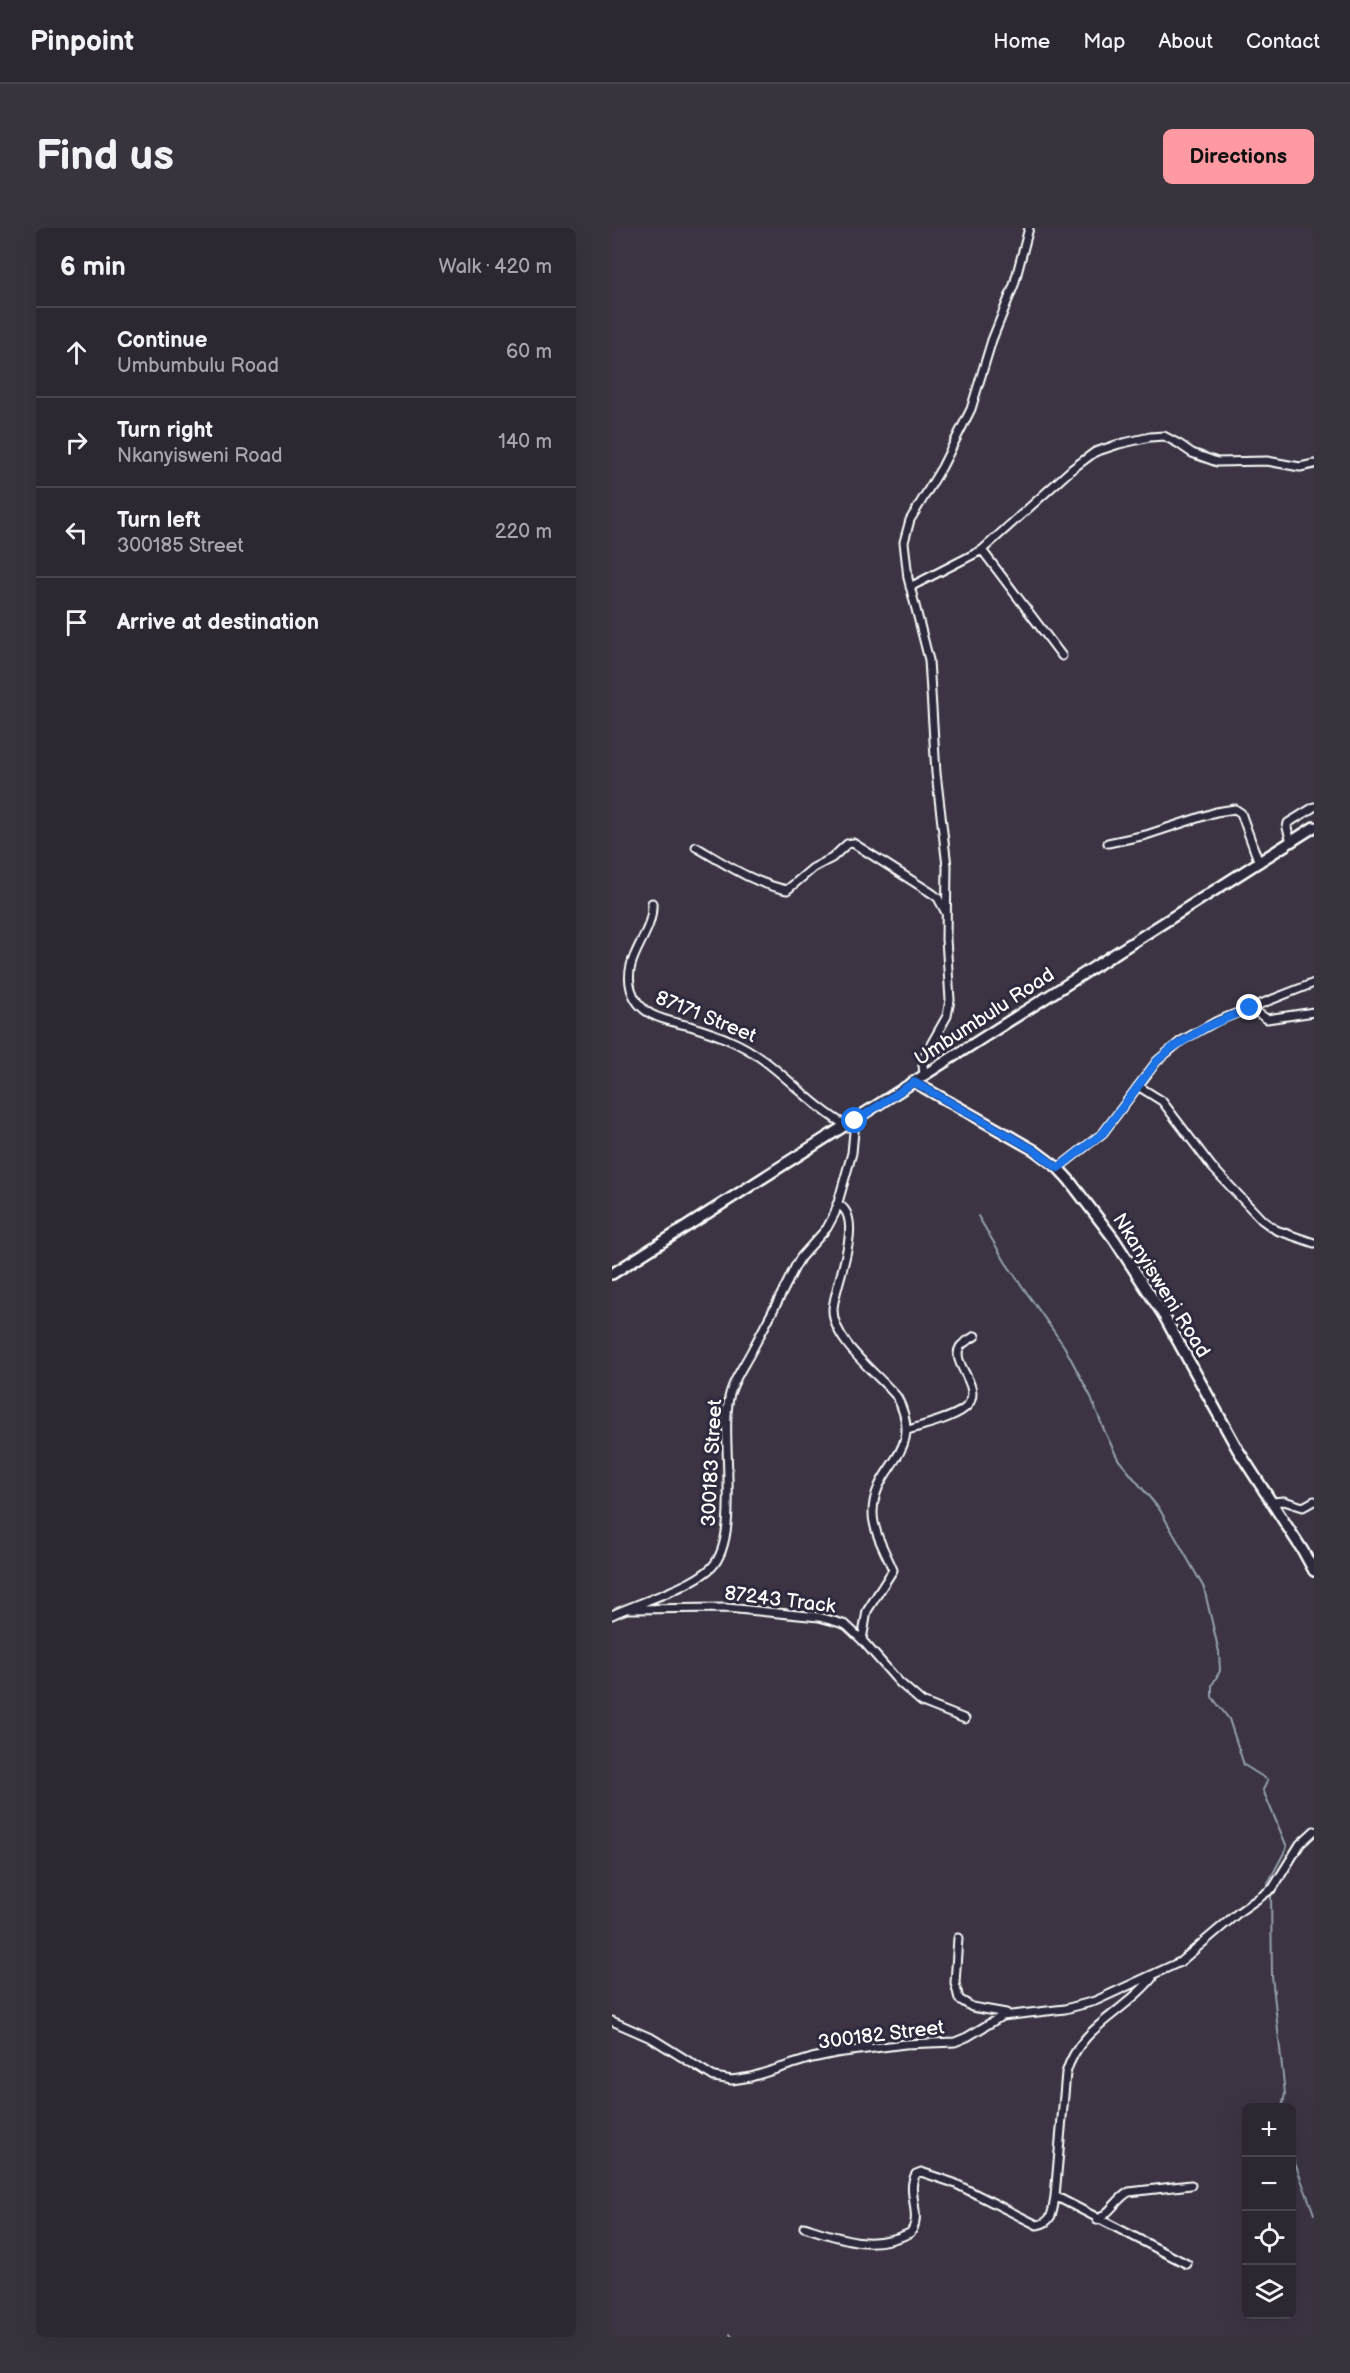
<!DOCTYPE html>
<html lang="en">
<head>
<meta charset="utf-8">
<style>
	:root { --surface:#2d2732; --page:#39333e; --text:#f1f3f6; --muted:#a7a5ac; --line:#48444d; --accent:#ff9aa2 }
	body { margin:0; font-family:"Balsamiq Sans",sans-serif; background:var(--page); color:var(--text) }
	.controls { position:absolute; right:18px; bottom:18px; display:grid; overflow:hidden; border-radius:9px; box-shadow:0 6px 24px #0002 }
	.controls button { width:54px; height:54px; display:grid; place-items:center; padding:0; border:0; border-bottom:2px solid var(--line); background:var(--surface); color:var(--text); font:30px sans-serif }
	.stop { position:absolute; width:18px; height:18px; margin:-14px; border:4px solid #1a73e8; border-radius:50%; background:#fff }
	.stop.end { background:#1a73e8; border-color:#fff; box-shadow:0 2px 6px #0008 }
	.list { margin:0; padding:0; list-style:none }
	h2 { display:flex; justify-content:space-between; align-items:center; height:78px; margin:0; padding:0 24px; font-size:26px }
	h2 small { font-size:20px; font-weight:400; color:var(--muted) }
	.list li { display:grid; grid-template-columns:39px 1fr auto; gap:18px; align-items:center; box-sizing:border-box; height:90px; padding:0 24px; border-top:2px solid var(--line) }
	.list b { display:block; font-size:22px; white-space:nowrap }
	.list p { margin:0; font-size:20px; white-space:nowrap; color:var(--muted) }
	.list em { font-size:20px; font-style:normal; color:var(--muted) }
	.icon { flex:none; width:33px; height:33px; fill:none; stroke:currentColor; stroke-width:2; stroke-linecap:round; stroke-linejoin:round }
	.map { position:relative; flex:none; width:702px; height:2109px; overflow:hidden; border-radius:9px }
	header { display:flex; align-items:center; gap:36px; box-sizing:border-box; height:84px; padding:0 30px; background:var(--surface); border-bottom:2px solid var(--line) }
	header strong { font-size:28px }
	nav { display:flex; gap:33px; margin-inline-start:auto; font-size:21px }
	.intro { display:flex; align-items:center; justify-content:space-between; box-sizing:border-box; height:144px; padding:0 36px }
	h1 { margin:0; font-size:42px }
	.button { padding:15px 27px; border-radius:9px; background:var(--accent); color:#111; font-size:21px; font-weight:700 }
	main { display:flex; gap:36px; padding:0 36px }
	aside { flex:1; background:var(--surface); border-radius:9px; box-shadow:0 6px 24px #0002 }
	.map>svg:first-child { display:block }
</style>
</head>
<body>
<header>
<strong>Pinpoint</strong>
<nav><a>Home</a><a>Map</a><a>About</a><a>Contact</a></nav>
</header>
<div class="intro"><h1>Find us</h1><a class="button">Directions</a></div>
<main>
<aside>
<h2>6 min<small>Walk · 420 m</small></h2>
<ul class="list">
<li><svg class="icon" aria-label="ahead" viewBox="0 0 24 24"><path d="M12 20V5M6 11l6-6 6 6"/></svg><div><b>Continue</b><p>Umbumbulu Road</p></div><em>60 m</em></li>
<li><svg class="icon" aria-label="right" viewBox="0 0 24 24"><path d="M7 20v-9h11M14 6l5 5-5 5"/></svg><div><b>Turn right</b><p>Nkanyisweni Road</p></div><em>140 m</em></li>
<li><svg class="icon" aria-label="left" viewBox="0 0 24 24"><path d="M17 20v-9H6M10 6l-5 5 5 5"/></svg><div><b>Turn left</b><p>300185 Street</p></div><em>220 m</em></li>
<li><svg class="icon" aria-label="arrive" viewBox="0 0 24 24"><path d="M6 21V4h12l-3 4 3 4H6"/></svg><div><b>Arrive at destination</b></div></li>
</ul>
</aside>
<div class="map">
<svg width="702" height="2109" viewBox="0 0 702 2109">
	<rect width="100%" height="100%" fill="#3c3443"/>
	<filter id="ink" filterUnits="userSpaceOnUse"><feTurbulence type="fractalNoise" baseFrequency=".0167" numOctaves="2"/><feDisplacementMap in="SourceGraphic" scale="12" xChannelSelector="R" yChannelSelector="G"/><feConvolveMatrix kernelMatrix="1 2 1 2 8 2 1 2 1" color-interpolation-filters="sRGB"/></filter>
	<g filter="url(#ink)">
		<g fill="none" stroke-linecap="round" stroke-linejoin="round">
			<path stroke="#94a1ad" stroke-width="2" d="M366 988 394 1035 452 1118 479 1169 492 1202 506 1231 548 1282 592 1360 607 1424 608 1443 600 1457V1469L617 1491 632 1537 656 1552 651 1562 675 1619 655 1657 656 1659
				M659 1666 660 1748 673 1866 670 1880
				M680 1927 702 1986
				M118 2106 120 2109"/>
			<defs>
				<path id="street" d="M370 322 450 428
					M298 359 370 322 460 241 483 224 507 216 538 209 552 208 567 216 580 225 605 234 655 233 688 239 702 236
					M679 614 675 600 676 595 702 579
					M496 615 534 607 604 584 623 581 629 585 647 635
					M84 619C113 636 141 655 175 662L201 640 220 630 235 616 241 615 321 666 326 670 334 685
					M40 675C42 708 10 728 19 761 27 789 54 792 78 798 91 802 104 806 117 812 163 831 192 874 235 898
					M638 780 655 791 702 784
					M312 847 311 837 313 827 335 788 338 772 334 711 335 638 324 545 317 432 296 350 292 314 298 292 330 239 359 181 380 112 402 57 417 0
					M526 858 550 873 600 939 650 992 664 1002 702 1015
					M446 940 491 905 545 833 569 813 605 793 702 755
					M225 976C255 988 222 1058 221 1081 220 1113 266 1146 285 1169 315 1227 261 1235 261 1285 261 1304 274 1325 281 1342L255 1383 250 1412
					M296 1202C311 1197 347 1189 356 1177 371 1158 338 1135 348 1119 351 1114 359 1111 363 1108
					M660 1274 672 1273 691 1279 702 1273
					M17 1381 115 1380 207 1389 225 1394 234 1397 250 1412 287 1454 310 1474 353 1491
					M0 1387C28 1374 77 1360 99 1340 130 1310 108 1211 117 1170 120 1154 131 1139 139 1124 154 1096 169 1068 183 1039L189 1029 215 1000 223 985 240 925 243 893
					M346 1710 343 1755 347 1771 360 1779 394 1785
					M540 1750C511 1786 468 1798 454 1845L443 1968 575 2036
					M0 1793 41 1811 102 1849 120 1852 139 1849 200 1830 224 1825 293 1816 343 1814 355 1809 390 1788 453 1781 483 1773 568 1734 627 1684 661 1660 688 1616 702 1603
					M485 1992C499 1985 504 1971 517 1964L579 1957
					M192 1999C230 2011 260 2023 298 2005 312 1989 293 1963 304 1946L309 1944 342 1955 425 1997C441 1995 441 1982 443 1968"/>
				<path id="secondary" d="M302 854 422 922 446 940 457 952 502 1011 552 1088 626 1222 691 1323 702 1343
					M0 1046 702 599"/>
			</defs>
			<use href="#street" stroke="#fff" stroke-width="11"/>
			<use href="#secondary" stroke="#fff" stroke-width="14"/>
			<use href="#street" stroke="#2f2a3d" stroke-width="7"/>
			<use href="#secondary" stroke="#2f2a3d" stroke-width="9"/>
		</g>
	</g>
	<g fill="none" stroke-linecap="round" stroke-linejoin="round" filter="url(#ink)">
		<path stroke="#1a73e8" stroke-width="8" d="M243 893 302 854 422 922 446 940 491 905 545 833 560 820 594 799 638 780"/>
	</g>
	<g text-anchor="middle" stroke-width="6" stroke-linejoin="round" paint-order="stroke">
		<g font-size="20" fill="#fff" stroke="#2f2a3d">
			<text transform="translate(94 788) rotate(22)" y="7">87171 Street</text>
			<text transform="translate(372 788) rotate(-33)" y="7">Umbumbulu Road</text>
			<text transform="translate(550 1057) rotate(58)" y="7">Nkanyisweni Road</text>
			<text transform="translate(99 1235) rotate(-87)" y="7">300183 Street</text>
			<text transform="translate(168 1371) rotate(7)" y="7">87243 Track</text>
			<text transform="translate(269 1806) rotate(-7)" y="7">300182 Street</text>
		</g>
	</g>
</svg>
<div class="controls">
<button>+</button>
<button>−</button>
<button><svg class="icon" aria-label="locate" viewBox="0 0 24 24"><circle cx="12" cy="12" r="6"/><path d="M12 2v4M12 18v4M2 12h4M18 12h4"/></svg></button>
<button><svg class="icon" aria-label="layers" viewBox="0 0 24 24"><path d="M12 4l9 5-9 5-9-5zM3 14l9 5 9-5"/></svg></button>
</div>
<div class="stop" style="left:243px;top:893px"></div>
<div class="stop end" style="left:638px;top:780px"></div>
</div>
</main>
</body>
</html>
